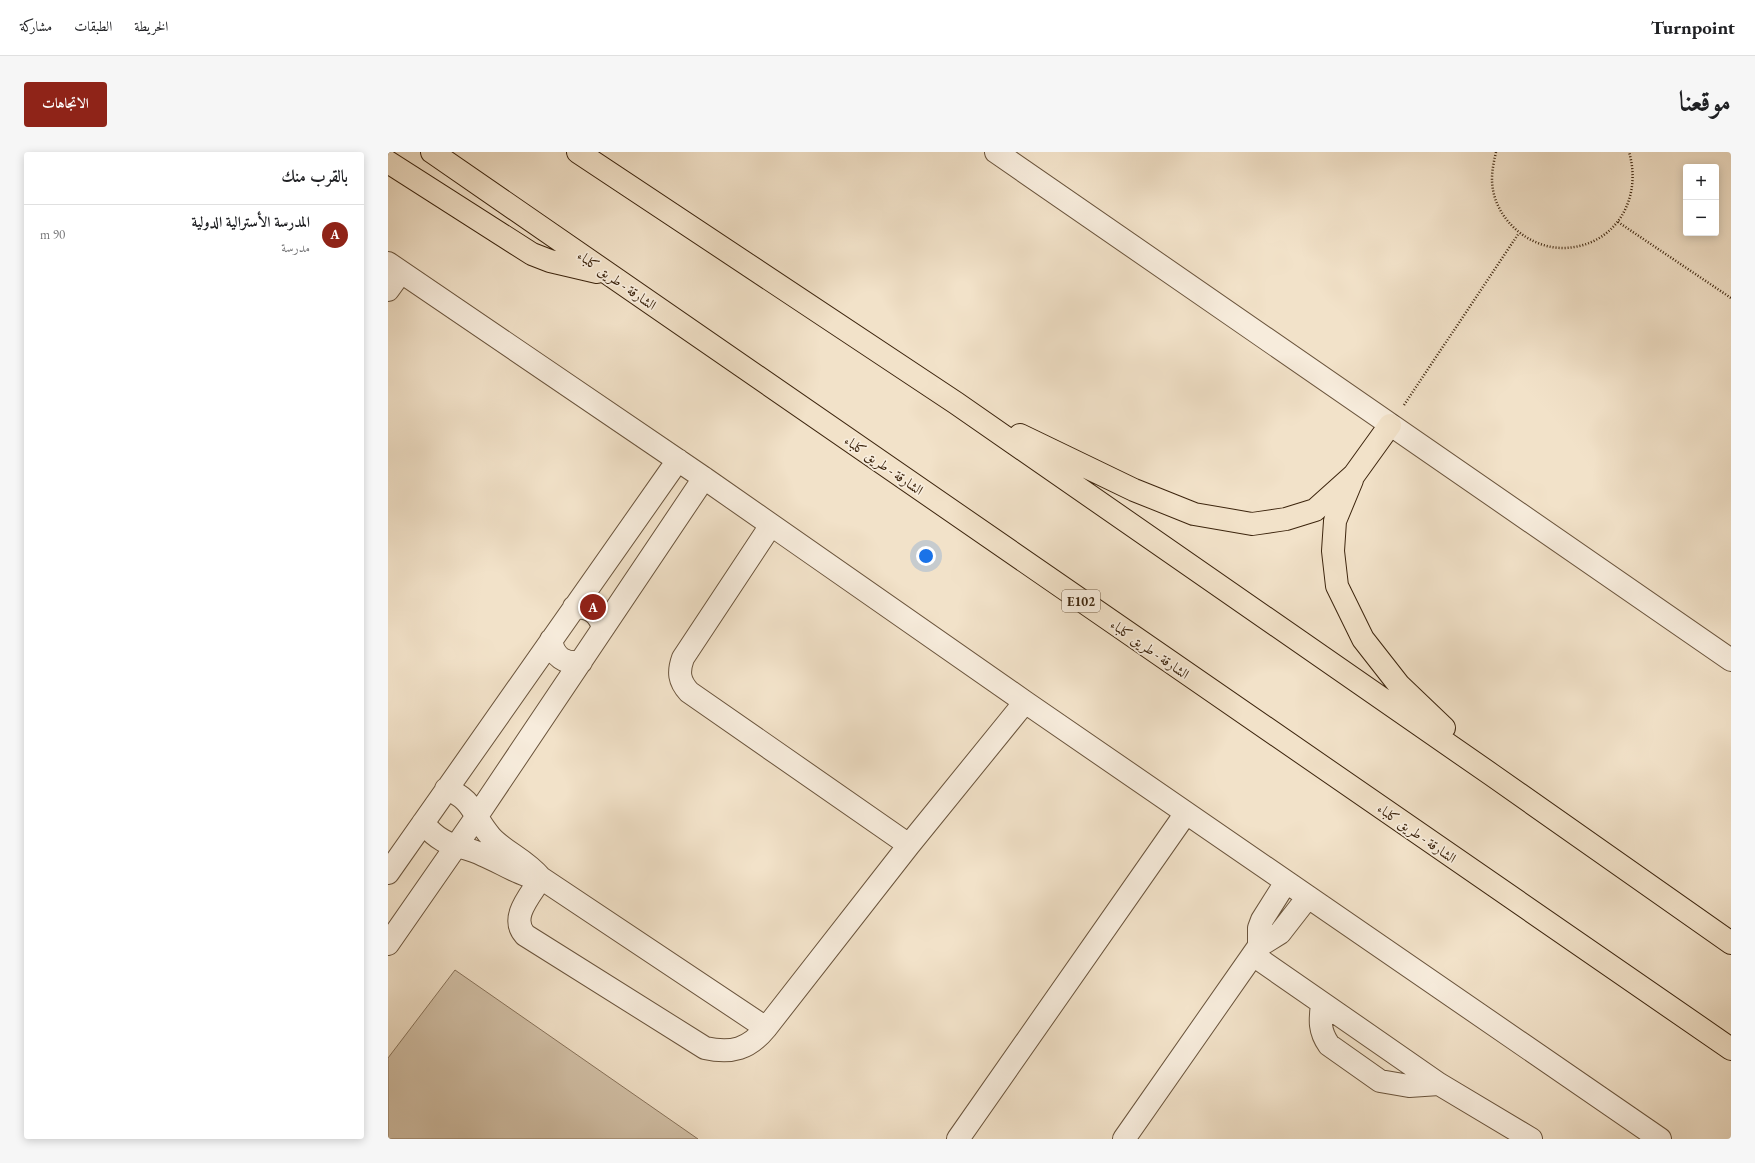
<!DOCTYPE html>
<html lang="ar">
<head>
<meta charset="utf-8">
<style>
	:root { --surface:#fff; --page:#f6f6f6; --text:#202124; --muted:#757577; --line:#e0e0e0; --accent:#8f2418 }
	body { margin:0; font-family:"EB Garamond",Amiri,serif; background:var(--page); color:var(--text); direction:rtl }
	.controls { position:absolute; right:12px; top:12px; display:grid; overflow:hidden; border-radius:4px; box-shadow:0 2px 10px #0003 }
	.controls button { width:36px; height:36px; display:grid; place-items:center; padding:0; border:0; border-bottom:1px solid var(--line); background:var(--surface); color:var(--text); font:20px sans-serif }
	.you { position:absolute; left:538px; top:404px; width:14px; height:14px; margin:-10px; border:3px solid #fff; border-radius:50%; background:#1a73e8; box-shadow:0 0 0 6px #1a73e833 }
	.badge { display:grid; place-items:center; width:26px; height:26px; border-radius:50%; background:var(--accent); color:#fff; font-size:13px; font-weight:700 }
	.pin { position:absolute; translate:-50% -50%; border:2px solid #fff; box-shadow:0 1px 4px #0006 }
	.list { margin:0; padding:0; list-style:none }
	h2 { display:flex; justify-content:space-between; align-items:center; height:52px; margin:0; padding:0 16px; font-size:17px }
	h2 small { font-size:13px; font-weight:400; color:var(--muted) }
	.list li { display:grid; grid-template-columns:26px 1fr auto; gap:12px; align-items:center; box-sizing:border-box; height:60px; padding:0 16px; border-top:1px solid var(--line) }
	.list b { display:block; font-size:15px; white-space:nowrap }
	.list p { margin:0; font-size:13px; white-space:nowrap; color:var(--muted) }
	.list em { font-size:13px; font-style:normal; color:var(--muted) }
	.map { position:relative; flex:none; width:1343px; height:987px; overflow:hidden; direction:ltr; border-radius:4px }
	header { display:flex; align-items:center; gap:24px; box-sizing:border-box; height:56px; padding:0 20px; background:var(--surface); border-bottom:1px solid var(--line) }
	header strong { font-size:19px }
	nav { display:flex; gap:22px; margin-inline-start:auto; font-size:14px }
	.intro { display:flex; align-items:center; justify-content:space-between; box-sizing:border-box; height:96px; padding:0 24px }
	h1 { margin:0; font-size:28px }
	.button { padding:10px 18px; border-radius:4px; background:var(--accent); color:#fff; font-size:14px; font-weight:700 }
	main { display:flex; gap:24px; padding:0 24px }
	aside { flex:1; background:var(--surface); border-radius:4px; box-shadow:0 2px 10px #0003 }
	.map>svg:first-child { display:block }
</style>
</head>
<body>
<header>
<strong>Turnpoint</strong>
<nav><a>الخريطة</a><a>الطبقات</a><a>مشاركة</a></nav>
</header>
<div class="intro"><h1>موقعنا</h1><a class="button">الاتجاهات</a></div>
<main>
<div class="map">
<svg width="1343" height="987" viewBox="0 0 1343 987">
	<rect width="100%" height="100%" fill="#f2e2c9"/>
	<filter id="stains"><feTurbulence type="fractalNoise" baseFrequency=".005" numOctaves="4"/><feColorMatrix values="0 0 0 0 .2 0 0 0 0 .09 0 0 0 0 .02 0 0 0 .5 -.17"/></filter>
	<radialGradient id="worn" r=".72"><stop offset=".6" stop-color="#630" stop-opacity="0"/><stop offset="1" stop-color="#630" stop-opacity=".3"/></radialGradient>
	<path fill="#d3c2a9" stroke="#88735b" d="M67 818 310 987H0V906Z"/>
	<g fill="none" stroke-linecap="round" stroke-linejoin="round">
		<defs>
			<path id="minor" d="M608 0 1343 508
				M0 111 316 326 637 550 1272 987
				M0 138 13 120
				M383 373 295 506C290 520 291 529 301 540L521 693
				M186 455C202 455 211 461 215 476
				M163 488C166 505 176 512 193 510
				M58 637C86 647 85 665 103 685 118 701 137 707 153 726L378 876
				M35 671C57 697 69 691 95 703 110 709 123 718 138 723
				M0 721 290 308
				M153 726C143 743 121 765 137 783L317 896C344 902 361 897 378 876L521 693 637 550
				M0 792 89 664 316 326
				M871 794 892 781 920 745
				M865 803 1051 932 1143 987
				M934 852C932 868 931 879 941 893L992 929 1021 934 1051 932
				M570 987 798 661
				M736 987 871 794V776L874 768 898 730"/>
			<path id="highway" d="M44 0 1343 897
				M190 0 568 251 1104 623 1343 791
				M0 10 144 102 162 109 209 120
				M632 283 746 338 806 362 864 372 898 367 927 358 966 323 1002 273
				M964 328 947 369 945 399 949 434 975 487 1011 533 1056 576"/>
		</defs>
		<use href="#minor" stroke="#6a543c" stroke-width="24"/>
		<use href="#highway" stroke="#3c240d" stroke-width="24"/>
		<path stroke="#3c240d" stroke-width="2.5" stroke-dasharray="1 2" stroke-linecap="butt" d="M1108 0C1106 9 1104 18 1104 27 1104 64 1138 96 1175 96 1227 95 1255 47 1241 0
			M1230 70 1343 146
			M1016 253 1131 81"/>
		<use href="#minor" stroke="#f7ecdc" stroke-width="22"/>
		<use href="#highway" stroke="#f2e2c9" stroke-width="22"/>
	</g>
	<g text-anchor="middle" stroke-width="3.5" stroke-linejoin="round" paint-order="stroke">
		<rect fill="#f7ecdc" stroke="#74604b" stroke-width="1" x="674" y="438" width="38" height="22" rx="3"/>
		<g font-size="13" font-weight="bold" fill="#3c240d">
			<text x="693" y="454">E102</text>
		</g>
		<g font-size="14" fill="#3c240d" stroke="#f7ecdc">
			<text transform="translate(229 128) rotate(35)" y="5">الشارقة - طريق كلباء</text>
			<text transform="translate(496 313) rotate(35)" y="5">الشارقة - طريق كلباء</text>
			<text transform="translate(762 497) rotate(35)" y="5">الشارقة - طريق كلباء</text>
			<text transform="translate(1029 681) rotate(35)" y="5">الشارقة - طريق كلباء</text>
		</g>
	</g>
	<rect width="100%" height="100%" filter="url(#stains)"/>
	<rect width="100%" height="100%" fill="url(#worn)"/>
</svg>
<div class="controls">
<button>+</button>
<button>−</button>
</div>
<div class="you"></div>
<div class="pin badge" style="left:205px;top:455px">A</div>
</div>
<aside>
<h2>بالقرب منك<small></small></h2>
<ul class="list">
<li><span class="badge">A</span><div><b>المدرسة الأسترالية الدولية</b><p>مدرسة</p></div><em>90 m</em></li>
</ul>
</aside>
</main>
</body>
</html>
